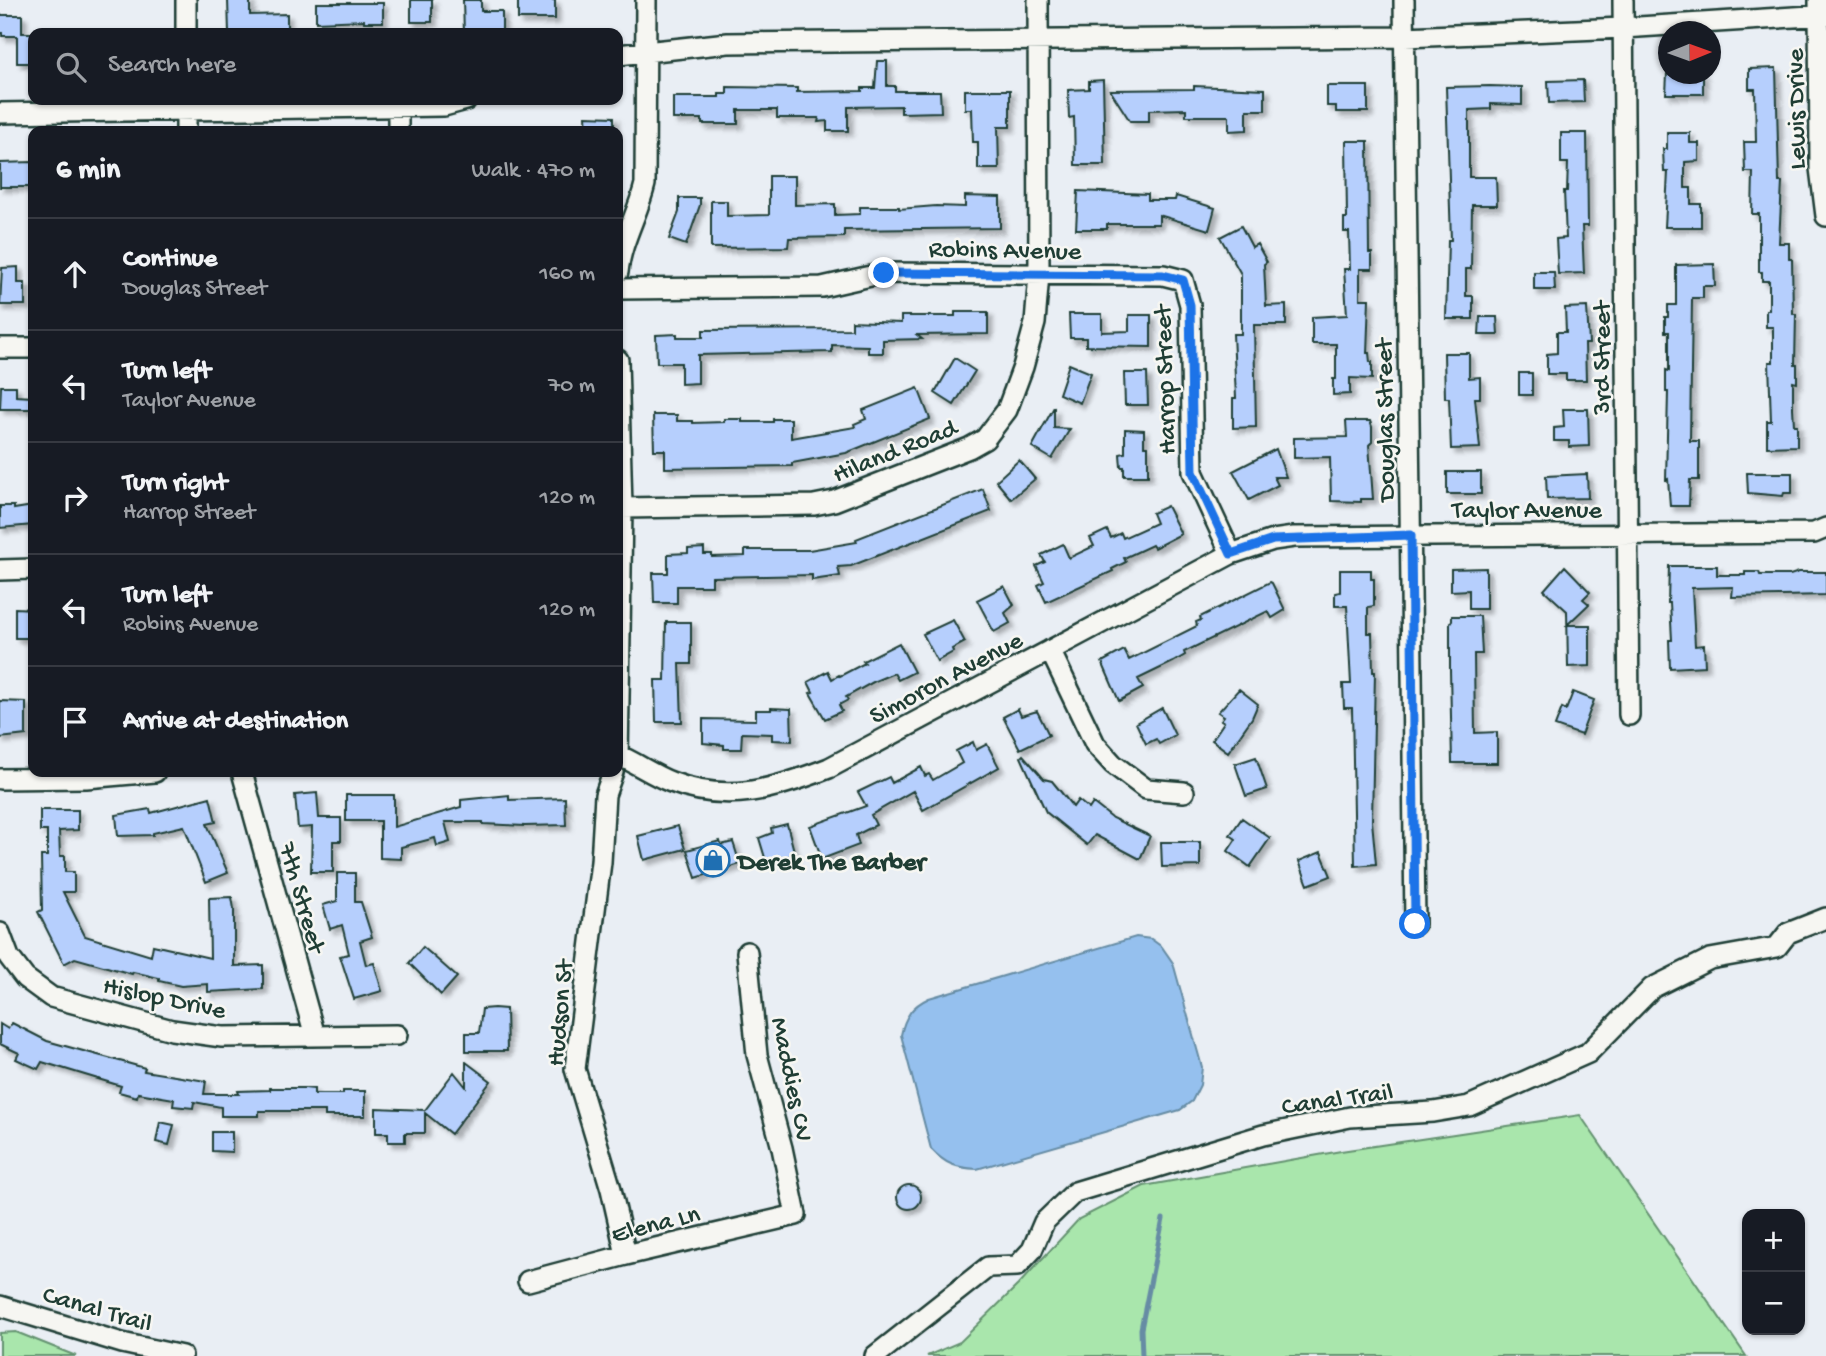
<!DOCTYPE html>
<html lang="en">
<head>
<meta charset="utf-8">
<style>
	:root { --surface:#171b24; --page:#20242c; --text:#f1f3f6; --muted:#9ea1a6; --line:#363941 }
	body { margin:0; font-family:"Gochi Hand",sans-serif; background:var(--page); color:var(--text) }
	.controls { position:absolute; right:21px; bottom:21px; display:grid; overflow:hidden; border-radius:14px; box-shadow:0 2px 5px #0004 }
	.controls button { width:63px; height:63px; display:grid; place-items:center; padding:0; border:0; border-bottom:2px solid var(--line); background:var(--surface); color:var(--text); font:35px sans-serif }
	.compass { position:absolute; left:1658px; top:21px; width:63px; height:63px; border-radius:50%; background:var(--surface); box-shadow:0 2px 5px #0004; rotate:89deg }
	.stop { position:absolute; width:21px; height:21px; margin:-16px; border:5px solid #1a73e8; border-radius:50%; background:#fff }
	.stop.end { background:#1a73e8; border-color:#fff; box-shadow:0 2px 7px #0008 }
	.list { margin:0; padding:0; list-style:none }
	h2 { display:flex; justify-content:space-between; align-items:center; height:91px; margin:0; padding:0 28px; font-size:30px }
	h2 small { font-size:23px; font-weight:400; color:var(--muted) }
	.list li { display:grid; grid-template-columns:46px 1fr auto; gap:21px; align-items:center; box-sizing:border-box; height:112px; padding:0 28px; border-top:2px solid var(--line) }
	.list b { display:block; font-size:26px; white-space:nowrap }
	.list p { margin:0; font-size:23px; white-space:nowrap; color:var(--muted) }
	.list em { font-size:23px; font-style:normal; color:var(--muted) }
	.icon { flex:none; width:38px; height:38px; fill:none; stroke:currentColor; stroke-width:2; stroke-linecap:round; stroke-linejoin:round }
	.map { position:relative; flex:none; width:1826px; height:1356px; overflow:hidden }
	.search { position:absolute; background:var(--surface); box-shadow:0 2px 5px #0004; left:28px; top:28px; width:595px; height:77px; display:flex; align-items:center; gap:18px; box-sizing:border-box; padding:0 24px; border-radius:14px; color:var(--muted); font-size:26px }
	.panel { position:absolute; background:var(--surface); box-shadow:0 2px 5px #0004; left:28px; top:126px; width:595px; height:651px; border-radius:14px }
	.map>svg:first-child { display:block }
</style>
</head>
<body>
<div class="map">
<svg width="1826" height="1356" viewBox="0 0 1826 1356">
	<defs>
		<filter id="shadow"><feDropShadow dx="4.5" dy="4.5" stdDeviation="2" flood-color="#0004"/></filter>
	</defs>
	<rect width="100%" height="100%" fill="#e9eef4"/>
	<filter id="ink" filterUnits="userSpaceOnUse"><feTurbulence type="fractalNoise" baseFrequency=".0143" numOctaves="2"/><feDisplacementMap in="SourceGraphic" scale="14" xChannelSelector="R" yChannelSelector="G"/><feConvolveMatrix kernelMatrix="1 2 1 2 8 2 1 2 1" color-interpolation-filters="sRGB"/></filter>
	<g filter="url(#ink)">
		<path fill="#a9e6ac" stroke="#649270" stroke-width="2" d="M1580 1115 1746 1356H927L960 1342 1018 1285 1079 1219 1144 1186 1341 1151Z
			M16 1332 76 1356H0V1333Z"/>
		<path fill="#95c0ee" stroke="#668ca4" stroke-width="2" d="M1136 937 1151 939 1162 947 1173 963 1202 1067 1200 1085 1192 1101 1180 1110 977 1169C956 1168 945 1164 931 1149L901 1035C905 1016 912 1006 929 998Z"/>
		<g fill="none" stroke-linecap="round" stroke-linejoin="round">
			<path stroke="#668ca4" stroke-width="5" d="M1142 1356 1141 1329 1163 1219"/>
		</g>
		<path fill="#b6cffd" stroke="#1f3d34" stroke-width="2" filter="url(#shadow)" d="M228 0H250V15L287 14V33H229Z
			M411 0H432V22H411Z
			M463 0H481V11H502V33H464Z
			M518 0H555V19H518Z
			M316 3H383V22H364V20L316 22Z
			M0 15H22V33H32L33 63H17V36H2V33H0Z
			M877 61H887V86H895V91H940L941 112 901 113V106L848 107V131H827V121L818 122 819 118H777V110H738V124H702V119H673V97H719V94H727V87L797 88V92L862 91V88H875Z
			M1776 68 1779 182H1782L1779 243H1789V259H1792L1793 314H1796L1795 365H1797V383L1793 382V408L1794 425H1797V446L1767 447V421H1771L1769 362H1773V327H1766V310H1769V281H1762V272H1759V214H1752L1753 172H1745L1744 142H1756L1755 89H1749V69Z
			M1667 74H1703V94H1666Z
			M1103 80 1105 165H1075L1074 117 1069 118 1068 90 1089 89V81Z
			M1583 80 1584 102 1549 103 1548 81Z
			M1194 86 1265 89V110H1247V130L1229 131V116H1186V109L1149 110V121H1130L1110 90 1194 89Z
			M1327 86H1368V112H1336V106H1327Z
			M1490 86 1522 87V105L1491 104V109L1469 110V177H1496L1497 205H1472L1471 269H1466V296H1473V319H1446L1448 240H1451L1446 87Z
			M965 90H1010V127H998L999 169H978V142H973L972 109H965Z
			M586 116 614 117V131H587Z
			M1561 133H1587L1588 226H1582L1584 273 1558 274 1556 239 1566 238 1564 191H1567L1568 163H1561Z
			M1667 133H1690V143H1699V161L1685 162V188H1691V204H1701V227H1665L1668 172H1664L1663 149H1667Z
			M1346 141H1368L1369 253H1372V269H1360V299H1369L1367 353H1369L1370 362H1372V379L1350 378V394L1333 395V379H1336V344H1312V317L1347 315 1344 269H1350L1349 232H1344V218H1347Z
			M33 162V187H0V163Z
			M769 176H795V205L835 204V215L860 214V207H899V209L936 206 965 207V196L1000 197V228L844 230V237L789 238 788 247 711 248V201H727V216L769 215Z
			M1078 191 1148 194V200H1175L1176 196 1215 208 1209 230 1159 215V224H1107V229H1076Z
			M679 198H700V205L686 245 669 239 679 212Z
			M1241 226 1252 247 1257 244 1267 262 1264 264 1266 306 1286 305V325H1254L1256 427 1233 428V398H1236L1233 334H1241V274L1220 237Z
			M1714 264 1715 286H1703V298H1692L1690 441H1699V480H1690L1689 506H1670L1668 479 1666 480 1668 392H1666V370L1669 371V332H1665V317H1668V305H1676V265Z
			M18 267V283H25V305H0L2 268Z
			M1534 272H1554L1555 290H1534Z
			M1587 307 1589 344H1585L1586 380H1566V374H1547V354L1557 353V332H1566L1565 308Z
			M955 312H988V334L917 335 922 339 883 340V353H868V346L832 345V352L698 355V383L681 384V363H657L656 335 677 334V337H703V330L852 329V321L901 323V316H955Z
			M1069 314H1102V332L1129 331V315H1151V347L1086 346V338H1070Z
			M1480 317H1497L1498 335H1479Z
			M1444 353H1469V378L1480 377V398H1475L1480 448 1451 449 1449 398H1445Z
			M955 358 975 371 954 405 935 393Z
			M1069 364 1091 373 1080 403 1059 394Z
			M1124 373H1147L1148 405H1125Z
			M1519 373H1532V395H1519Z
			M1 386H16V396L33 397V409H0Z
			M918 388 930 419 846 453 792 463V466L665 468V450H654L653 415H677V421H693V423L724 422V419H742V422H773V419H791V438L855 427 854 424 866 419 863 410Z
			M1054 407V428L1070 429 1052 459 1032 447Z
			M1563 409H1588L1589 446 1569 447V441H1554V428L1564 427Z
			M1346 421H1370L1372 427V442L1369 445 1373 499H1361V502L1331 501 1330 457 1294 458V438L1347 437Z
			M1125 429 1144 430V446H1148V476H1124V467H1121L1120 454 1125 453Z
			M1276 449 1286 477H1274L1278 485 1249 500 1233 471Z
			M1019 460 1035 479 1011 499 996 481Z
			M1447 472H1481V494H1447Z
			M1747 473H1792V493H1784L1783 496 1748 493Z
			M1587 474 1588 498 1547 499 1546 476Z
			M983 489 991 511 851 566 838 567 840 576 812 580V575L712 577V586H677V603H654L653 573H668V554L688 553V549L704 548V554H712V557L745 556V550H809L857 542 856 539Z
			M0 506H14V509L33 506V525L0 528Z
			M1167 506 1181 534 1154 548 1152 545 1124 558 1126 562 1112 569 1113 571 1046 602 1038 585 1044 582 1036 566 1045 562 1041 555 1063 544 1069 558 1094 546 1090 538 1107 530 1111 538 1121 533 1123 538 1156 523 1152 513Z
			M1565 566 1590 592 1583 599 1589 604 1567 625H1590V666L1568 667 1567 611 1544 590Z
			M1669 566H1717V575H1745V572H1759L1760 575H1790L1799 572H1826V595L1732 597 1733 587 1692 588 1695 646 1704 645 1705 666 1670 668 1669 640H1672L1670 603H1668Z
			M1486 568V609H1469V590L1451 591V569Z
			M1340 570H1371V579H1374V606L1368 607V633H1372L1373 672H1375L1372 821 1376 864 1355 866 1352 708H1344L1343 684H1351L1347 606H1335V593L1340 592Z
			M1270 582 1272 583 1285 610 1272 618 1268 611 1184 652 1185 655 1173 662 1138 679 1143 688 1119 701 1102 662 1124 650 1129 660 1197 626 1196 622 1201 620 1200 617Z
			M1004 586 1014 605 1005 613 1010 623 994 632 977 600Z
			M15 608 33 609V638H15Z
			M1452 616H1480L1482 654H1474L1475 733 1497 732V763H1452L1450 670V622L1452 621Z
			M953 620 965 642 952 649 953 652 937 661 923 634Z
			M666 622H691V664H680L682 722H656L655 680H665Z
			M899 643 914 672 898 680 894 673 875 681 846 697 848 700 839 705 842 711 825 719 810 693 813 692 808 682 828 671 832 679 839 675 840 676 865 663 863 661Z
			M1239 689 1258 704 1252 718 1228 752 1212 740 1224 722 1221 720 1224 716 1218 712Z
			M1573 692 1594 700 1581 735 1555 726 1562 708 1566 710Z
			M0 701 26 702V735L0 738Z
			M771 708 791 709 792 741 772 740V734L742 733 741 749H724V745L703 743V719L756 720V710H771Z
			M1162 708 1175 735 1159 744 1156 739 1146 744 1136 723Z
			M1018 709 1021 716 1037 711 1049 735 1020 749 1003 717Z
			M973 742 976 750 987 744 999 767 923 810 913 791 871 815 876 825 856 835 859 845 822 859 810 826 866 806 858 792 889 777 892 783 921 767 925 776 929 774 933 780 962 763 956 751Z
			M1023 755 1044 779 1052 781 1073 807 1078 800 1089 809 1093 803 1112 818 1150 836 1140 859 1095 835 1087 845 1046 812 1021 757Z
			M1256 757 1267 789 1246 796 1235 764Z
			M317 793 319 818H341V841H333V872H311L312 827 298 828 295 795Z
			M346 795H394V827L461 807V800L509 795V800L565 798 566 825 525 826 483 824V822H445L450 842 437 846 435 838 401 847V859L380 858V821H346Z
			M210 797 216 822 207 824 228 873 206 882 184 826 153 833V835L118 836 116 815 150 809 151 813Z
			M40 810H78V830L59 831 60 856H65V872H74V892H63L85 936 151 956 153 945 210 958 209 898 232 897 234 909V966L263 965V989L208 992V984L181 986 159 981V978L133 972 132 974 75 958 64 964 38 912 42 910 41 856H47V831H40Z
			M1242 818 1270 838 1250 867 1228 851 1236 839 1230 835Z
			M787 824 795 855 766 861 759 838 772 833 771 828Z
			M678 826 685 849 644 860 638 836Z
			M720 841 721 845 733 842 740 864 696 878 687 850Z
			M1161 842H1200V866L1162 867Z
			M1321 852 1331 876 1308 885 1299 861Z
			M337 873H355V902H361L372 937 360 941 366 965 374 963 382 991 354 999 340 956 349 954 342 925 330 929 323 905 337 901Z
			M423 947 457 977 441 995 409 963Z
			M494 1008 506 1009 507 1051H466V1033H479L482 1009Z
			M12 1023 47 1041 145 1068 144 1071 206 1081 204 1094H239L238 1091 270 1090V1088H305L314 1089V1094H343V1091H365V1116H325V1111H259V1116H221V1107L194 1102 193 1108 173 1106 174 1099 138 1093 137 1097 119 1092 121 1086 42 1062 38 1069 16 1059 19 1053 0 1044V1024L8 1029Z
			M466 1062 491 1081 451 1134 425 1113V1133H405V1142H388V1133H376V1108L425 1110 454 1072 466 1087Z
			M160 1122 174 1125 169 1145 156 1142Z
			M212 1132H232V1152L212 1151Z
			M897 1197a12 12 0 1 1 24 0a12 12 0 1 1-24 0Z"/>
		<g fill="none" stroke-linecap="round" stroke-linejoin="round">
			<defs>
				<path id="minor" d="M186 0V33
					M1404 0 1415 924
					M1623 0 1629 715
					M1819 0 1820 168 1826 216
					M618 55 728 43 1404 37 1623 28 1826 15
					M186 100V131
					M398 107V131
					M0 113 444 106 466 100
					M618 272C621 241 638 214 645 184L646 0
					M618 289 822 287 884 273 1163 275 1183 280 1190 305 1193 472 1231 554
					M0 348H33
					M618 360 622 508 618 759
					M622 508 814 505 834 501 969 448 985 439 1007 410 1023 367 1035 323 1039 274 1038 0
					M0 570 33 569
					M1050 650 1095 744 1113 764 1146 789 1184 792
					M618 755C636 763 653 775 671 782 728 804 775 789 829 768L1231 554 1273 540 1294 537 1814 533 1826 528
					M242 772 315 1036
					M613 772 605 795 601 862 575 1069 611 1189 626 1255
					M0 779 86 778 155 772
					M0 933 9 957 25 978 51 997 172 1030 222 1037 397 1035
					M528 1281 626 1255 796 1215 782 1148 757 1055 747 952
					M0 1306 122 1343 182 1356
					M875 1356 988 1267 1017 1266 1032 1250 1044 1222 1075 1192 1263 1135 1350 1117 1433 1112 1469 1106 1588 1053 1652 988 1710 959 1777 947 1788 933 1826 918"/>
			</defs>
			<use href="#minor" stroke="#1f3d34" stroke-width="24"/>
			<use href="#minor" stroke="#f6f6f2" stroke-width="19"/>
		</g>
	</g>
	<g fill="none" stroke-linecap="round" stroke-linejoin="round" filter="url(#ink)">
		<path stroke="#1a73e8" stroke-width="9" d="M884 273 1163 275 1183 280 1190 305 1193 472 1231 554 1273 540 1411 535 1415 924"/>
	</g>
	<defs>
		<symbol id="shop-ring" viewBox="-11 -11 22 22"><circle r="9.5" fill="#f6f6f2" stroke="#1f6fb2" stroke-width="1.5"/><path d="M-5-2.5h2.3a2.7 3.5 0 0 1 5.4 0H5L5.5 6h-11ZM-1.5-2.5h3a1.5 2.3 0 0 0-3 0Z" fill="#1f6fb2"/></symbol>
	</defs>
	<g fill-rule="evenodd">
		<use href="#shop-ring" x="694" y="841" width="38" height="38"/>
	</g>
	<g text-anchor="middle" stroke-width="5" stroke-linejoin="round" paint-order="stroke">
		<g font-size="26" fill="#1f3d34" stroke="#f6f6f2">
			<text transform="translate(1794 109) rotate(-91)" y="9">Lewis Drive</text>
			<text transform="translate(1005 248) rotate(1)" y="9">Robins Avenue</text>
			<text transform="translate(1600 358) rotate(-90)" y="9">3rd Street</text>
			<text transform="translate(1163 380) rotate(-92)" y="9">Harrop Street</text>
			<text transform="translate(1383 420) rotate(-91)" y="9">Douglas Street</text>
			<text transform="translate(894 449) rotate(-22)" y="9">Hiland Road</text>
			<text x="1527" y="517">Taylor Avenue</text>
			<text transform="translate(945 676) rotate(-28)" y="9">Simoron Avenue</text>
			<text transform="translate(304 897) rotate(74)" y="9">7th Street</text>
			<text transform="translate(165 996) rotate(12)" y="9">Hislop Drive</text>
			<text transform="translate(558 1013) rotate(-85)" y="9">Hudson St</text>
			<text transform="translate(794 1079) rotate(78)" y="9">Maddies CV</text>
			<text transform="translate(1337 1097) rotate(-8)" y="9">Canal Trail</text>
			<text transform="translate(655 1222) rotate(-14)" y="9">Elena Ln</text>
			<text transform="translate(98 1307) rotate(16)" y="9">Canal Trail</text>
		</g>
		<g font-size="26" font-weight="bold" fill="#1f3d34" stroke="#f6f6f2" text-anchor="start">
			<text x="738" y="869">Derek The Barber</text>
		</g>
	</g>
</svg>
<div class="controls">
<button>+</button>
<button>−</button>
</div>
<svg class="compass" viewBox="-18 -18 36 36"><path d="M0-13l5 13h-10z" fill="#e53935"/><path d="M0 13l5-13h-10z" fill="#9ea1a6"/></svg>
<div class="stop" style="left:1415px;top:924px"></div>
<div class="stop end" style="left:884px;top:273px"></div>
<div class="search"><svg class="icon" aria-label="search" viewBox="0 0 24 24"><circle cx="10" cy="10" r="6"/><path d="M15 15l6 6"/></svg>Search here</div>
<section class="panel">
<h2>6 min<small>Walk · 470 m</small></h2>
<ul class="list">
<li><svg class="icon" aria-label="ahead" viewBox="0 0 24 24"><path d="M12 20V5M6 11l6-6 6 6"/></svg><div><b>Continue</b><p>Douglas Street</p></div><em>160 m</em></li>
<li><svg class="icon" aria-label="left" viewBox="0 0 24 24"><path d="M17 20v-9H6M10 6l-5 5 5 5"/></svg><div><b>Turn left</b><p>Taylor Avenue</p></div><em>70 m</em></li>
<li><svg class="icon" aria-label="right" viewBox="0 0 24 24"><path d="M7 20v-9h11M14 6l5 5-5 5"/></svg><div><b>Turn right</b><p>Harrop Street</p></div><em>120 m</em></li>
<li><svg class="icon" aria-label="left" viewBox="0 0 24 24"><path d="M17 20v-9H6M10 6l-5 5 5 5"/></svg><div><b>Turn left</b><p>Robins Avenue</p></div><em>120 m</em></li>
<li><svg class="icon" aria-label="arrive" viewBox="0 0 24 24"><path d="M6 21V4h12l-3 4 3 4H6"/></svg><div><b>Arrive at destination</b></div></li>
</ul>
</section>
</div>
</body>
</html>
